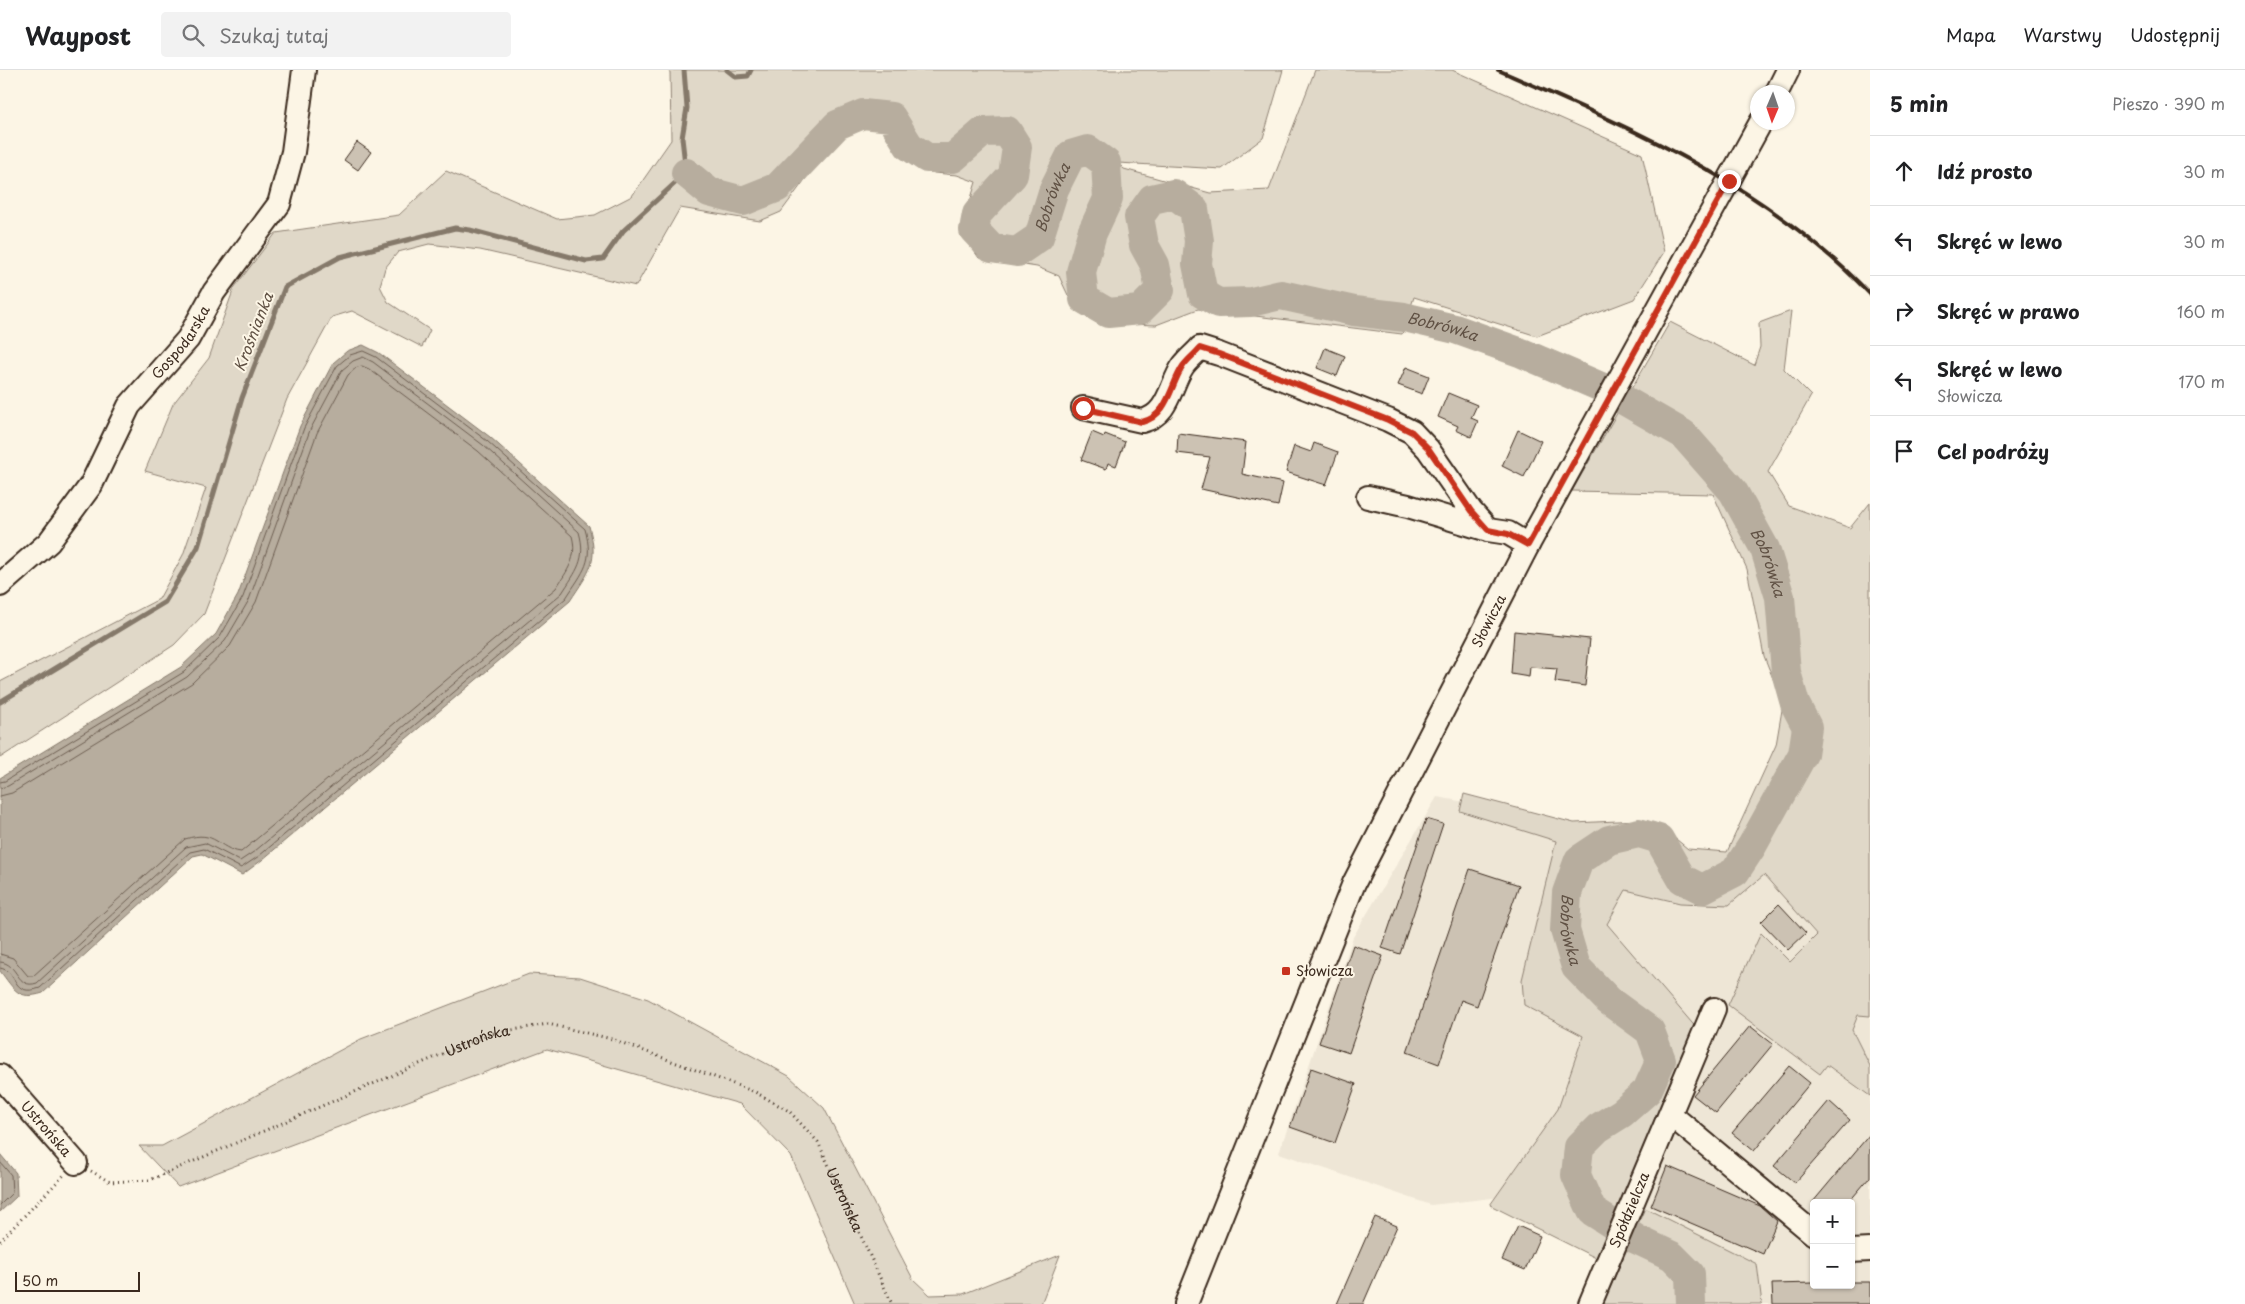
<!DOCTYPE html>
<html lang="pl">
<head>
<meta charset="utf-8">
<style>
	:root { --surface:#fff; --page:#f2f2f2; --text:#202124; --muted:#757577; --line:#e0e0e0 }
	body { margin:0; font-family:"Playpen Sans",sans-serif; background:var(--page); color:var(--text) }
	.controls { position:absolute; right:15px; bottom:15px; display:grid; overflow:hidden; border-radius:5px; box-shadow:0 1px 4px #0004 }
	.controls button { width:45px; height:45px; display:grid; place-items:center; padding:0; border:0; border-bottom:1px solid var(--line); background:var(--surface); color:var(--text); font:25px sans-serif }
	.compass { position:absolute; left:1750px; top:15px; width:45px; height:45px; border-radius:50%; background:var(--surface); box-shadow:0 1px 4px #0004; rotate:182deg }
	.scale { position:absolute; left:15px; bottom:12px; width:125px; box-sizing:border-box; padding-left:5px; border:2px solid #3b2a1e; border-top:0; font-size:14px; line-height:18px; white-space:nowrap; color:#3b2a1e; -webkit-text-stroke:4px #fcf5e5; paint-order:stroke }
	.stop { position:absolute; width:15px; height:15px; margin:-11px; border:4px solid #c8321e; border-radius:50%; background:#fff }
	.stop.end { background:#c8321e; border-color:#fff; box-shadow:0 1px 5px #0008 }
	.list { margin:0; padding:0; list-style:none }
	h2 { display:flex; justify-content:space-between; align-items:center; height:65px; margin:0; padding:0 20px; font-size:21px }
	h2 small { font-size:16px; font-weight:400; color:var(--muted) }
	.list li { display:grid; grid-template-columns:32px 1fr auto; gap:15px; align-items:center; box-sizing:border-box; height:70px; padding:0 20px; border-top:1px solid var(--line) }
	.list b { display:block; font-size:19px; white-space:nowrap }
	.list p { margin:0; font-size:16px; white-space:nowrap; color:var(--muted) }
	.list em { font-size:16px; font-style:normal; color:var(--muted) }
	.icon { flex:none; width:28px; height:28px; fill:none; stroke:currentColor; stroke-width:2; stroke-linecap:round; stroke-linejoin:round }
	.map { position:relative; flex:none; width:1870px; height:1234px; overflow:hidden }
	header { display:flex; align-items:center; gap:30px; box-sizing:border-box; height:70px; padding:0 25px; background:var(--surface); border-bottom:1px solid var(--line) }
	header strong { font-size:24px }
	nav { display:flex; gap:28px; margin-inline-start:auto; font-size:18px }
	.search { width:350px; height:45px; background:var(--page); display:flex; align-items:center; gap:12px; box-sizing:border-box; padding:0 18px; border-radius:5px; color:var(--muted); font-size:19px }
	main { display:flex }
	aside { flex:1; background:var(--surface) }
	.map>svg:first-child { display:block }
</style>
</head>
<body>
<header>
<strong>Waypost</strong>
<div class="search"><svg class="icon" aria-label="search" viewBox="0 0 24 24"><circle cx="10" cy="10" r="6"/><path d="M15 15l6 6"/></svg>Szukaj tutaj</div>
<nav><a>Mapa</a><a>Warstwy</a><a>Udostępnij</a></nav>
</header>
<main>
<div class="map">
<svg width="1870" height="1234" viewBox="0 0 1870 1234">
	<rect width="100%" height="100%" fill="#fcf5e5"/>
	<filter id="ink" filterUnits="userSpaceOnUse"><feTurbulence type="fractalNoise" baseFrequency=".02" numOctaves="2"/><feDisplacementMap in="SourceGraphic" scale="10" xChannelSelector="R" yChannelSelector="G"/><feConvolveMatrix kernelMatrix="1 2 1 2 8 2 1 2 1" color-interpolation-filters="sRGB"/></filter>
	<g filter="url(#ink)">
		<path fill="#eee6d6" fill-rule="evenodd" d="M1437 727 1476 734 1567 767 1532 867 1613 985 1545 1122 1431 1135 1279 1083 1353 867Z
			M1764 805 1817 865 1790 892 1762 864 1819 1004 1826 995 1870 1026V1234H1762L1757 1194 1622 1129 1607 854 1626 820 1680 833ZM1814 1133H1851V1215H1814Z
			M1858 945 1870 946V996L1852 960Z"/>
		<path fill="#e0d8c8" stroke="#8e8173" d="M670 0H1283L1263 68 1222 99 1118 93 1124 99 1210 123 1269 120 1315 0H1452L1642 84 1664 182 1634 229 1537 266 1414 227 1402 264 1198 239 1156 255 1098 253 1075 240 1059 206 1037 197 979 188 967 171 964 151 976 112 957 105 934 103 912 91 886 57 864 54 841 61 781 142 760 151 680 138 636 216 480 180 429 174 398 182 385 198 380 216 388 232 430 260 422 277 352 241 332 247 287 329 204 544 174 575 0 688V612L159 529 183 485 206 418 145 401 173 334 209 288 234 218 276 163 399 145 446 101 557 149 595 145 632 126 671 70Z
			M1791 241 1784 299 1811 326 1768 402 1789 436 1850 458 1870 433V946L1858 945 1852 960 1870 996V1026L1827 995 1820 1004 1728 935 1761 863 1790 892 1817 865 1764 805 1729 835 1680 833 1626 820 1607 854 1698 960 1596 1188 1490 1135 1558 1039 1583 966 1524 935 1522 910 1556 771 1460 741 1464 724 1574 753 1639 750 1664 759 1688 779 1727 782 1776 675 1783 634 1764 586 1747 499 1713 424 1572 421 1670 252 1754 295 1760 277 1759 253Z
			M529 904 580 907 648 929 789 1006 824 1038 913 1209 930 1225 963 1224 1060 1185 1041 1234H855L791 1086 740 1034 547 979 178 1117 139 1076H162L361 969Z
			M1645 1138 1757 1194 1762 1234H1603Z"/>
		<path fill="#b7ad9e" stroke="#85796b" d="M363 275 379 283 490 367 589 456C599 493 590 500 570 531L262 790 242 805 202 784 193 786 43 923C18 931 14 919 0 901V708L181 597 216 564 238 525 300 356 333 293 347 281Z
			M0 1084 16 1103 17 1126 0 1142Z"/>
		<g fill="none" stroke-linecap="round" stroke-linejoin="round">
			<path stroke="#6d5e51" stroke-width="1" d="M0 712 5 711 184 602 220 567 243 527 304 358 337 296 350 285 363 281 376 287 487 371 585 459C594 492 584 500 566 528L259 786 241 798 204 779 190 782 40 918C11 928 19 901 0 898
				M0 718 8 716 187 607 225 571 249 530 310 360 342 300 353 291 363 287 373 292 483 375 579 462C587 490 576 501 562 523L255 781 240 791 205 773 186 777 37 913C16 920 19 893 0 892
				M0 726 12 723 192 613 230 576 256 532 317 363 348 305 357 297 362 296 369 299 478 381 572 466C578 488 567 501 556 518L241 782C217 779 217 759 185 769L33 906H28L13 888 0 884
				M0 1092 11 1105 12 1123 0 1135"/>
			<path stroke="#85796b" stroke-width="5" d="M727 0 736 7 748 6 751 0
				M0 632 165 532 198 477 242 328 285 217 340 187 455 158 470 160 586 191 603 189 623 161 686 103 682 68 687 38 684 0"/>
			<path stroke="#b7ad9e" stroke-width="30" id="s1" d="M686 103 709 122 743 131 778 117 837 55 863 44 891 47 909 76 927 88H953L983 62 1007 61 1017 77 1013 105 977 144 974 160 991 178 1017 182 1039 167 1054 119 1071 85 1088 80 1106 93 1108 129 1092 163 1081 202 1084 229 1108 243 1140 240 1160 220 1155 195 1144 175 1139 147 1152 129 1174 124 1194 139 1199 171 1197 194 1203 224 1218 233 1251 232 1281 225 1354 241 1404 247 1455 259 1522 283 1601 317 1683 364 1733 421 1765 479 1780 527 1786 602 1795 634 1807 657 1803 684 1752 776 1735 802 1702 819 1682 809 1659 769 1639 763 1609 770 1579 790 1567 823 1565 860 1576 897 1609 931 1650 961 1661 990 1647 1021 1622 1043 1598 1058 1579 1077 1576 1105 1592 1141 1636 1169 1672 1186 1690 1204 1691 1234"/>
		</g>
		<path fill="#ccc2b3" stroke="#3b2a1e" d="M357 72 371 82 358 100 344 90Z
			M1325 278 1345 286 1337 306 1317 298Z
			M1406 297 1429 306 1422 324 1398 315Z
			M1448 323 1477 335 1471 348 1478 351 1471 367 1456 360 1458 356 1438 347Z
			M1518 360 1541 371 1524 407 1502 396Z
			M1092 362 1104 367 1105 364 1125 372 1116 396 1108 393 1106 399 1081 390Z
			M1178 363 1246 372 1242 404 1283 413 1278 436 1201 419 1210 387 1177 383Z
			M1314 373 1338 382 1326 415 1286 402 1294 376 1311 382Z
			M1514 561 1590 569 1585 616 1555 612 1557 599 1530 597 1529 607 1511 604Z
			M1426 749 1443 754 1400 884 1382 878Z
			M1470 799 1519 815 1477 936 1461 930 1439 994 1407 982Z
			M1779 834 1806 863 1788 880 1761 852Z
			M1353 875 1383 886 1349 983 1319 973Z
			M1750 956 1773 974 1716 1043 1693 1025Z
			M1789 996 1810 1013 1754 1081 1732 1063Z
			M1311 998 1356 1014 1335 1073 1290 1057Z
			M1829 1031 1850 1050 1795 1113 1774 1096Z
			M1870 1064V1107L1848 1133H1812Z
			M1667 1096 1760 1136 1777 1151 1763 1184 1651 1136Z
			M1375 1147 1397 1156 1363 1234H1337Z
			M1518 1156 1540 1166 1525 1200 1502 1190Z
			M1851 1212H1870V1234H1773L1772 1214 1814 1213V1215H1851Z"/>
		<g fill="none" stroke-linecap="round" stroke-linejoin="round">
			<defs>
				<g id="minor">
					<path d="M1777 22 1788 0"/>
					<path d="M1083 338 1142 351C1169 345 1170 315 1183 296 1188 289 1195 284 1200 278L1219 284 1388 350 1412 362 1428 379 1471 441 1488 460"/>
					<path d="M1368 427 1408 436 1488 460 1508 463 1528 475"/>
					<path id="s3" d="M0 515 49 472 91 415 129 336 188 269 214 222 279 134 293 82 304 0"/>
					<path id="s4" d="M0 1006 76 1093"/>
					<path d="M1671 1045 1814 1164"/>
					<path d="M1851 1181 1870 1180"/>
					<path id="s5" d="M1186 1234 1354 813 1528 475 1761 52"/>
					<path id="s6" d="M1590 1234 1714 939"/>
				</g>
			</defs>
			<use href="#minor" stroke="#3b2a1e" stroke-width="26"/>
			<g stroke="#3b2a1e" stroke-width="3" stroke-dasharray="1 4" stroke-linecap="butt">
				<path id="s2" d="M91 1101 110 1112 150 1110 489 964 548 954 612 969 755 1022 789 1041 818 1072 892 1234"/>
				<path d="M0 1171 64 1105"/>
			</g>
			<use href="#minor" stroke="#fcf5e5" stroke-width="22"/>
			<path stroke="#3b2a1e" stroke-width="4" d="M1498 0C1635 60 1764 114 1870 224"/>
		</g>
	</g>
	<g fill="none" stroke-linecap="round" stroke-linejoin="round" filter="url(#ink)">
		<path stroke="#c8321e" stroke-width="6" d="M1083 338 1142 352C1169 345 1170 315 1183 296 1188 289 1195 284 1200 278L1219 284 1388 350 1412 362 1428 378 1471 441 1488 460 1508 464 1528 475 1729 111"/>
	</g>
	<rect fill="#c8321e" stroke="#fcf5e5" stroke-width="2" x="1281" y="896" width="10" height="10" rx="2.5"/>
	<g text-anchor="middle" stroke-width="4" stroke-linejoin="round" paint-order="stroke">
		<g font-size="14" fill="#3b2a1e" stroke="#fcf5e5">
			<text dy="5" stroke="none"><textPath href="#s3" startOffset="306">Gospodarska</textPath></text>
			<text dy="5" stroke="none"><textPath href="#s5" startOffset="748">Słowicza</textPath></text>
			<text dy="5" stroke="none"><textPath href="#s2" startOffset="418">Ustrońska</textPath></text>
			<text dy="5" stroke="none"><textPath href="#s4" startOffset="70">Ustrońska</textPath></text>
			<text dy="5" stroke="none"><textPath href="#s2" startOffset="854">Ustrońska</textPath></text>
			<text dy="5" stroke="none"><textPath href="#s6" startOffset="102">Spółdzielcza</textPath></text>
		</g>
		<g font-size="14" fill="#3b2a1e" stroke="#fcf5e5" text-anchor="start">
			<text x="1296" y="906">Słowicza</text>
		</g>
		<g font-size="15" font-style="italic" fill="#605144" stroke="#fcf5e5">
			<text dy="5" stroke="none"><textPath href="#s1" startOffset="626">Bobrówka</textPath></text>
			<text dy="5" stroke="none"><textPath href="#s1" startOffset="1421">Bobrówka</textPath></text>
			<text transform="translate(254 262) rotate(-69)" y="5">Krośnianka</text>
			<text dy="5" stroke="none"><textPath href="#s1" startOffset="1841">Bobrówka</textPath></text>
			<text dy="5" stroke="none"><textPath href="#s1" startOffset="2441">Bobrówka</textPath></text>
		</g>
	</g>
</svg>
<div class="controls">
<button>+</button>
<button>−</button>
</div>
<svg class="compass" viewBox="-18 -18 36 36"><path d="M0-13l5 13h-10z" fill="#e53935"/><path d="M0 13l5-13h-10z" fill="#757577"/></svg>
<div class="scale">50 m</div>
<div class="stop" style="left:1083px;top:338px"></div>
<div class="stop end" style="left:1729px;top:111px"></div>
</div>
<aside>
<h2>5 min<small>Pieszo · 390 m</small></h2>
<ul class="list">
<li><svg class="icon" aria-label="ahead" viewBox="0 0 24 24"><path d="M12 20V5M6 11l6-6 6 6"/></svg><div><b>Idź prosto</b></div><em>30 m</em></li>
<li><svg class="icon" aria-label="left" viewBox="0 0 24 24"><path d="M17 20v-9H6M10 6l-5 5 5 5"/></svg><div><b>Skręć w lewo</b></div><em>30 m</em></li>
<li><svg class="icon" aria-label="right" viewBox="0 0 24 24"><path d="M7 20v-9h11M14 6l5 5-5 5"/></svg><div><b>Skręć w prawo</b></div><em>160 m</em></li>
<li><svg class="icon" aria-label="left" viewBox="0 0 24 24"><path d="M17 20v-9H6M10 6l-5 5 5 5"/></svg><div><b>Skręć w lewo</b><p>Słowicza</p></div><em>170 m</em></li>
<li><svg class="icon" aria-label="arrive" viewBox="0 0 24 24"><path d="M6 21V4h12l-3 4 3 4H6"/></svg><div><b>Cel podróży</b></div></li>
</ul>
</aside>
</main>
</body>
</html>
